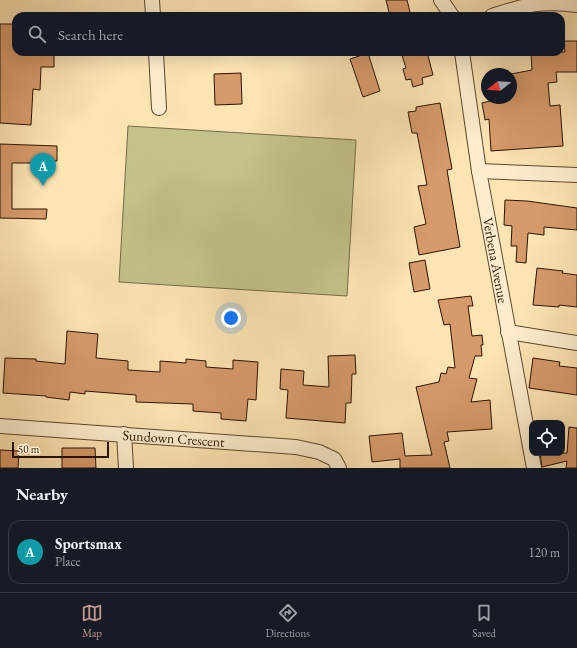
<!DOCTYPE html>
<html lang="en">
<head>
<meta charset="utf-8">
<style>
	:root { --surface:#171b24; --page:#242831; --text:#f1f3f6; --muted:#9ea1a6; --line:#363941; --accent:#c59692 }
	body { margin:0; font-family:"EB Garamond",serif; background:var(--page); color:var(--text) }
	.controls { position:absolute; right:12px; bottom:12px; display:grid; overflow:hidden; border-radius:8px; box-shadow:0 4px 16px #0002 }
	.controls button { width:36px; height:36px; display:grid; place-items:center; padding:0; border:0; border-bottom:1px solid var(--line); background:var(--surface); color:var(--text); font:20px sans-serif }
	.compass { position:absolute; left:481px; top:68px; width:36px; height:36px; border-radius:50%; background:var(--surface); box-shadow:0 4px 16px #0002; rotate:253deg }
	.scale { position:absolute; left:12px; bottom:10px; width:97px; box-sizing:border-box; padding-left:4px; border:2px solid #2a1400; border-top:0; font-size:11px; line-height:14px; white-space:nowrap; color:#2a1400; -webkit-text-stroke:3px #fdedce; paint-order:stroke }
	.you { position:absolute; left:231px; top:318px; width:14px; height:14px; margin:-10px; border:3px solid #fff; border-radius:50%; background:#1a73e8; box-shadow:0 0 0 6px #1a73e833 }
	.badge { display:grid; place-items:center; width:26px; height:26px; border-radius:50%; background:var(--accent); color:#fff; font-size:13px; font-weight:700 }
	.pin { position:absolute; translate:-50% -33px; filter:drop-shadow(0 1px 2px #0008) }
	.pin::after { content:''; position:absolute; top:21px; width:14px; height:12px; background:inherit; clip-path:polygon(0 0,100% 0,50% 100%) }
	.list { margin:0; padding:0; list-style:none }
	h2 { display:flex; justify-content:space-between; align-items:center; height:52px; margin:0; padding:0 16px; font-size:17px }
	h2 small { font-size:13px; font-weight:400; color:var(--muted) }
	.list li { display:grid; grid-template-columns:26px 1fr auto; gap:12px; align-items:center; box-sizing:border-box; height:64px; margin:0 8px 8px; padding:0 8px; border:1px solid var(--line); border-radius:12px }
	.list b { display:block; font-size:15px; white-space:nowrap }
	.list p { margin:0; font-size:13px; white-space:nowrap; color:var(--muted) }
	.list em { font-size:13px; font-style:normal; color:var(--muted) }
	.icon { flex:none; width:22px; height:22px; fill:none; stroke:currentColor; stroke-width:2; stroke-linecap:round; stroke-linejoin:round }
	.map { position:relative; flex:none; width:577px; height:468px; overflow:hidden }
	.search { position:absolute; background:var(--surface); box-shadow:0 4px 16px #0002; left:12px; right:12px; top:12px; height:44px; display:flex; align-items:center; gap:10px; box-sizing:border-box; padding:0 14px; border-radius:12px; color:var(--muted); font-size:15px }
	.sheet { height:124px; background:var(--surface) }
	nav { display:flex; justify-content:space-around; align-items:center; box-sizing:border-box; height:56px; border-top:1px solid var(--line); background:var(--surface); font-size:11px; color:var(--muted) }
	nav a { display:grid; justify-items:center; gap:2px }
	nav .on { color:var(--accent) }
	.map>svg:first-child { display:block }
</style>
</head>
<body>
<div class="map">
<svg width="577" height="468" viewBox="0 0 577 468">
	<rect width="100%" height="100%" fill="#fce4b3"/>
	<filter id="stains"><feTurbulence type="fractalNoise" baseFrequency=".005" numOctaves="4"/><feColorMatrix values="0 0 0 0 .2 0 0 0 0 .09 0 0 0 0 .02 0 0 0 .5 -.17"/></filter>
	<radialGradient id="worn" r=".72"><stop offset=".6" stop-color="#630" stop-opacity="0"/><stop offset="1" stop-color="#630" stop-opacity=".3"/></radialGradient>
	<path fill="#c3c389" stroke="#766c44" d="M128 126 356 140 347 296 119 282Z"/>
	<path fill="#d69a6b" stroke="#2a1400" d="M386 0H407L411 16H390Z
		M0 24H16V52H54V67H41L40 90 33 89 31 125 0 123Z
		M564 41H577V72H556L557 82 548 83 550 106 560 105 563 146 491 151 489 119 485 120 482 103 490 101 489 98H511V74L532 70 531 52H565Z
		M401 52H427L433 75 422 78 423 84 413 87 411 79 406 80 403 69 406 68Z
		M368 53 380 91 363 97 350 59Z
		M241 73 242 104 215 105 214 74Z
		M440 103 452 169 447 170 460 247 419 255 414 227 426 224 418 186 427 185 417 133H412L408 112 416 111V107Z
		M0 144 57 146V161H47V163H12V209H47L46 219 0 218Z
		M505 200 527 201 577 208V230L544 227V235L528 233 526 263 516 262 517 246H511L512 226 504 225Z
		M425 260 430 289 414 292 409 263Z
		M537 268 563 271 562 273 577 275V307L559 305V307L533 305Z
		M471 296 473 306H468L472 336 482 335 483 345H481L482 356H475L469 378 477 379 471 402 490 400 492 429 447 432 449 441 444 442 450 468H400V459L372 462 369 436 402 433 405 456 432 455 416 387 439 382 441 373 446 374 448 367 455 368 450 324 444 325 438 300Z
		M67 331 98 334 96 358 128 361V370L160 372V361L186 363V359L206 361V367L233 369V360L258 362 256 400 248 399 246 421 221 419V413L193 411V404L136 402V395L85 391V394L70 392 69 400 46 397V396L3 393 5 358 36 359V361L65 364Z
		M355 355 356 374H352L351 403H346L345 423 286 418 288 390 280 389 281 369 304 371 303 385 329 387 328 356Z
		M533 358 560 362 559 366 577 368V395L529 388Z
		M569 427 577 428V468H566L567 461 542 467 540 453H567Z
		M62 448H95L96 468H62Z
		M0 450 19 451 18 468H0Z"/>
	<g fill="none" stroke-linecap="round" stroke-linejoin="round">
		<defs>
			<g id="minor">
				<path d="M152 0 153 16"/>
				<path d="M441 0 452 16"/>
				<path d="M492 16C526 5 541 0 577 5"/>
				<path d="M156 52 159 108"/>
				<path id="s1" d="M462 52 479 171 534 468"/>
				<path d="M479 171 577 175"/>
				<path d="M508 332 577 343"/>
				<path id="s2" d="M0 426 296 447 319 452 334 459 339 468"/>
				<path d="M124 434 126 468"/>
			</g>
		</defs>
		<use href="#minor" stroke="#5e482d" stroke-width="16"/>
		<use href="#minor" stroke="#fdedce" stroke-width="14"/>
	</g>
	<g text-anchor="middle" stroke-width="4" stroke-linejoin="round" paint-order="stroke">
		<g font-size="14" fill="#2a1400" stroke="#fdedce">
			<text dy="5" stroke="none"><textPath href="#s1" startOffset="211">Verbena Avenue</textPath></text>
			<text dy="5" stroke="none"><textPath href="#s2" startOffset="174">Sundown Crescent</textPath></text>
		</g>
	</g>
	<rect width="100%" height="100%" filter="url(#stains)"/>
	<rect width="100%" height="100%" fill="url(#worn)"/>
</svg>
<div class="controls">
<button><svg class="icon" aria-label="locate" viewBox="0 0 24 24"><circle cx="12" cy="12" r="6"/><path d="M12 2v4M12 18v4M2 12h4M18 12h4"/></svg></button>
</div>
<svg class="compass" viewBox="-18 -18 36 36"><path d="M0-13l5 13h-10z" fill="#e53935"/><path d="M0 13l5-13h-10z" fill="#9ea1a6"/></svg>
<div class="scale">50 m</div>
<div class="you"></div>
<div class="pin badge" style="left:43px;top:186px;background:#0f9aa8">A</div>
<div class="search"><svg class="icon" aria-label="search" viewBox="0 0 24 24"><circle cx="10" cy="10" r="6"/><path d="M15 15l6 6"/></svg>Search here</div>
</div>
<section class="sheet">
<h2>Nearby<small></small></h2>
<ul class="list">
<li><span class="badge" style="background:#0f9aa8">A</span><div><b>Sportsmax</b><p>Place</p></div><em>120 m</em></li>
</ul>
</section>
<nav>
<a class="on"><svg class="icon" aria-label="map" viewBox="0 0 24 24"><path d="M3 6l6-2 6 2 6-2v14l-6 2-6-2-6 2zM9 4v14M15 6v14"/></svg>Map</a>
<a><svg class="icon" aria-label="directions" viewBox="0 0 24 24"><path d="M12 3l9 9-9 9-9-9zM9 14v-3h6M13 9l2 2-2 2"/></svg>Directions</a>
<a><svg class="icon" aria-label="saved" viewBox="0 0 24 24"><path d="M7 4h10v16l-5-4-5 4z"/></svg>Saved</a>
</nav>
</body>
</html>
